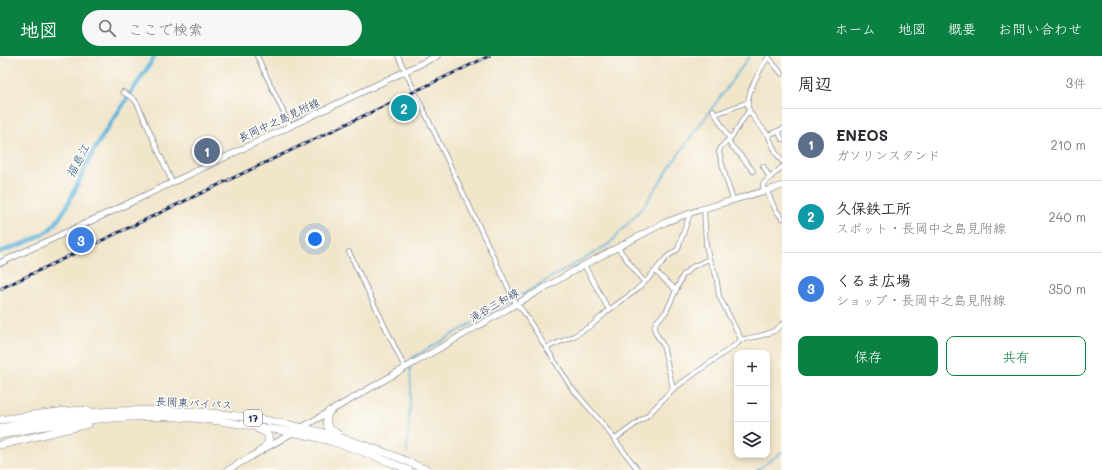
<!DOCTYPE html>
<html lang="ja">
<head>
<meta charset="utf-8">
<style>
	:root { --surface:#fff; --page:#f7f7f7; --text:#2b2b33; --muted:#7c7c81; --line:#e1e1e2; --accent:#0b8043 }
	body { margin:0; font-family:Mali,"Klee One",sans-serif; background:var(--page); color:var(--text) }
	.controls { position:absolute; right:12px; bottom:12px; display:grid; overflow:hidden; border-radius:8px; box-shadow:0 2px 6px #0003 }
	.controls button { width:36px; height:36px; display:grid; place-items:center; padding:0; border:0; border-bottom:1px solid var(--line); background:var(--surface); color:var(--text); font:20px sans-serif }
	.you { position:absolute; left:315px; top:183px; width:14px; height:14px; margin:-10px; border:3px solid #fff; border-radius:50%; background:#1a73e8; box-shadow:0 0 0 6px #1a73e833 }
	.badge { display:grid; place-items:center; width:26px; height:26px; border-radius:50%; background:var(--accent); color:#fff; font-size:13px; font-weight:700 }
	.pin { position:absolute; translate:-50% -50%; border:2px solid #fff; box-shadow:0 1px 4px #0006 }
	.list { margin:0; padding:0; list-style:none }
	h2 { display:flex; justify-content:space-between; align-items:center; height:52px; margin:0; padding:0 16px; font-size:17px }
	h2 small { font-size:13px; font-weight:400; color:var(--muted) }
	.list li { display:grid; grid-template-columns:26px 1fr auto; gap:12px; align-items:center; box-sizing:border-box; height:72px; padding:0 16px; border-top:1px solid var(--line) }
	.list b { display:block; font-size:15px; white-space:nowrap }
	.list p { margin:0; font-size:13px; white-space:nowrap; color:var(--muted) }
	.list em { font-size:13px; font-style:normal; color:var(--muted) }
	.actions { display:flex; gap:8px; padding:12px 16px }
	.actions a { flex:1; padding:9px 0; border:1px solid var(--accent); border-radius:8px; text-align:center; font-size:14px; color:var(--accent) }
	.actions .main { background:var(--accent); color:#fff }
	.icon { flex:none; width:22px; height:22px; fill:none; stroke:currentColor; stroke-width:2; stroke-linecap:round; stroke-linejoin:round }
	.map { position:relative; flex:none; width:782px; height:414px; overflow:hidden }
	header { display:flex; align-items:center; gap:24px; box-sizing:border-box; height:56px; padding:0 20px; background:var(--accent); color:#fff }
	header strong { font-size:19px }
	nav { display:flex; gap:22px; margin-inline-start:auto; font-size:14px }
	.search { width:280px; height:36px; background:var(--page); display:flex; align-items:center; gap:10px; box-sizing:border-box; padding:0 14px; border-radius:22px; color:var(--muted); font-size:15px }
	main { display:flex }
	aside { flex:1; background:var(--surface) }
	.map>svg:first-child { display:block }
</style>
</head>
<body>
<header>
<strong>地図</strong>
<div class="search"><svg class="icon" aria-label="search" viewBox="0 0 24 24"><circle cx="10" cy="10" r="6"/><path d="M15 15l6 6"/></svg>ここで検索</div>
<nav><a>ホーム</a><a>地図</a><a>概要</a><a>お問い合わせ</a></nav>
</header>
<main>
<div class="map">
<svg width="782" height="414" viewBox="0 0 782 414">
	<rect width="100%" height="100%" fill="#fdfcf7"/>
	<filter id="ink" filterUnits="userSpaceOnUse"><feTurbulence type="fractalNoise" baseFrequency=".025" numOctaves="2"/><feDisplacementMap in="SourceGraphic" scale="8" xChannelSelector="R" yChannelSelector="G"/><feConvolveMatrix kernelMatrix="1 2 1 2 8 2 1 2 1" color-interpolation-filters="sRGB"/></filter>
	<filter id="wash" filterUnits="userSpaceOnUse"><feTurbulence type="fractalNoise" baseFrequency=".012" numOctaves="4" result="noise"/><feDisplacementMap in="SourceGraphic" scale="16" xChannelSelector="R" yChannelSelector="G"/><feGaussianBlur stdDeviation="0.9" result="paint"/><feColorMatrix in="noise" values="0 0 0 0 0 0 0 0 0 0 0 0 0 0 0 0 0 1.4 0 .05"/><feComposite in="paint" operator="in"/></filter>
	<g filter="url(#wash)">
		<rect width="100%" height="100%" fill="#f1e5ca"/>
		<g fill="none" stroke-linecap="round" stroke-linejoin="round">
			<path stroke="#5fb4db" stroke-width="1.5" d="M410 307 412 302 609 188 644 150 675 103 750 0
				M407 397 411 333 410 311
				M392 414 393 413
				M757 414 782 396"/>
			<path stroke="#5fb4db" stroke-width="4.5" d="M0 196C16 190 40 183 52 171 69 154 81 117 94 94 113 62 135 32 155 0"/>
		</g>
	</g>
	<g filter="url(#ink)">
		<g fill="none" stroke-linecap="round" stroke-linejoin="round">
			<defs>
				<path id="street" d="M257 0 290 70
					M398 0 516 248 523 255 571 331 602 367 638 414
					M769 0C762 10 743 41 749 54 751 60 763 73 768 79L782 73
					M768 1 782 18
					M123 36 134 43 138 49 172 126
					M713 54 730 84
					M716 58 748 46
					M778 75 782 83
					M768 79 776 97 782 105
					M728 86 741 100 753 115
					M763 110 770 122
					M763 135V128L782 111
					M767 135 775 153 782 162
					M733 144 725 119 719 96 721 91 733 79 749 54
					M704 152 706 189 709 203 716 219 719 240 741 283
					M618 192 644 226
					M349 196 405 312
					M584 209 609 254
					M655 215 676 234
					M546 292 574 280 592 269 609 254 635 235 648 223 667 201 678 193 690 157
					M673 333 663 289 655 276V269L656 266 666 256 683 219 692 211 709 203
					M615 383 648 359 673 333 738 287 741 283H745C757 280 774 279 782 268"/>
				<path id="secondary" d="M0 207 121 151 437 0
					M228 414 584 209 666 166 699 154 782 130"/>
				<path id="highway" d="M329 355C325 365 325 373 337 377
					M0 364C29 359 58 355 87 354
					M0 372C32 365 66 359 99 356 211 348 325 367 427 414
					M258 373C273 378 271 387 260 395
					M0 379C63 365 128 357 192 362 217 364 241 368 265 372 287 375 310 379 333 386 359 393 384 404 409 414
					M0 389 88 368"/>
			</defs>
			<use href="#street" stroke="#868a94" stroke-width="5.5"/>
			<use href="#secondary" stroke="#868a94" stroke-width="7"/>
			<use href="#highway" stroke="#868a94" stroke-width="8"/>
			<use href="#street" stroke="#fff" stroke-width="4"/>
			<use href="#secondary" stroke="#fff" stroke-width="5.5"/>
			<use href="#highway" stroke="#fff" stroke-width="7"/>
			<defs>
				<path id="rail" d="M0 233 489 0"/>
			</defs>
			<use href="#rail" stroke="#1b2f5e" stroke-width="3"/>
			<use href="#rail" stroke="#fdfcf7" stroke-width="1.5" stroke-dasharray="4.5" stroke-linecap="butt"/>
		</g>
	</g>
	<g text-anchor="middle" stroke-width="3" stroke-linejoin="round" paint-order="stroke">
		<rect fill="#fdfcf7" stroke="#5f6c8c" stroke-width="1" x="244" y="354" width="18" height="16" rx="3"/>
		<g font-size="10" font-weight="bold" fill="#1b2f5e">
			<text x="253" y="366">17</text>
		</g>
		<g font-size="11" fill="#1b2f5e" stroke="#fdfcf7">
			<text transform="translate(279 64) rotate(-25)" y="4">長岡中之島見附線</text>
			<text transform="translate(494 249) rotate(-30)" y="4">滝谷三和線</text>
			<text transform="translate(194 347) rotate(3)" y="4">長岡東バイパス</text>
		</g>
		<g font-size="12" font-style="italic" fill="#335e8a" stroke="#fdfcf7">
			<text transform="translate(78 105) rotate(-62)" y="4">福島江</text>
		</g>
	</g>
</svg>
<div class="controls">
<button>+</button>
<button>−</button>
<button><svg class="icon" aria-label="layers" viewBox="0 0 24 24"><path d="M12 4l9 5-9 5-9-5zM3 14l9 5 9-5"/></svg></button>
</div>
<div class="you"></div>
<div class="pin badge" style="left:207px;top:95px;background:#5c6f8a">1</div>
<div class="pin badge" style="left:404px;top:52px;background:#0f9aa8">2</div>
<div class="pin badge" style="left:81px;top:184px;background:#3f7fe0">3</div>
</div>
<aside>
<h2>周辺<small>3件</small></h2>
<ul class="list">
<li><span class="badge" style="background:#5c6f8a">1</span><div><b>ENEOS</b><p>ガソリンスタンド</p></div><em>210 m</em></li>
<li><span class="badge" style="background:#0f9aa8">2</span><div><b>久保鉄工所</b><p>スポット · 長岡中之島見附線</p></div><em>240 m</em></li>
<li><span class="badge" style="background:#3f7fe0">3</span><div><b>くるま広場</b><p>ショップ · 長岡中之島見附線</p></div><em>350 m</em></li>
</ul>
<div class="actions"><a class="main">保存</a><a>共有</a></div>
</aside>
</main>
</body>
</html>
